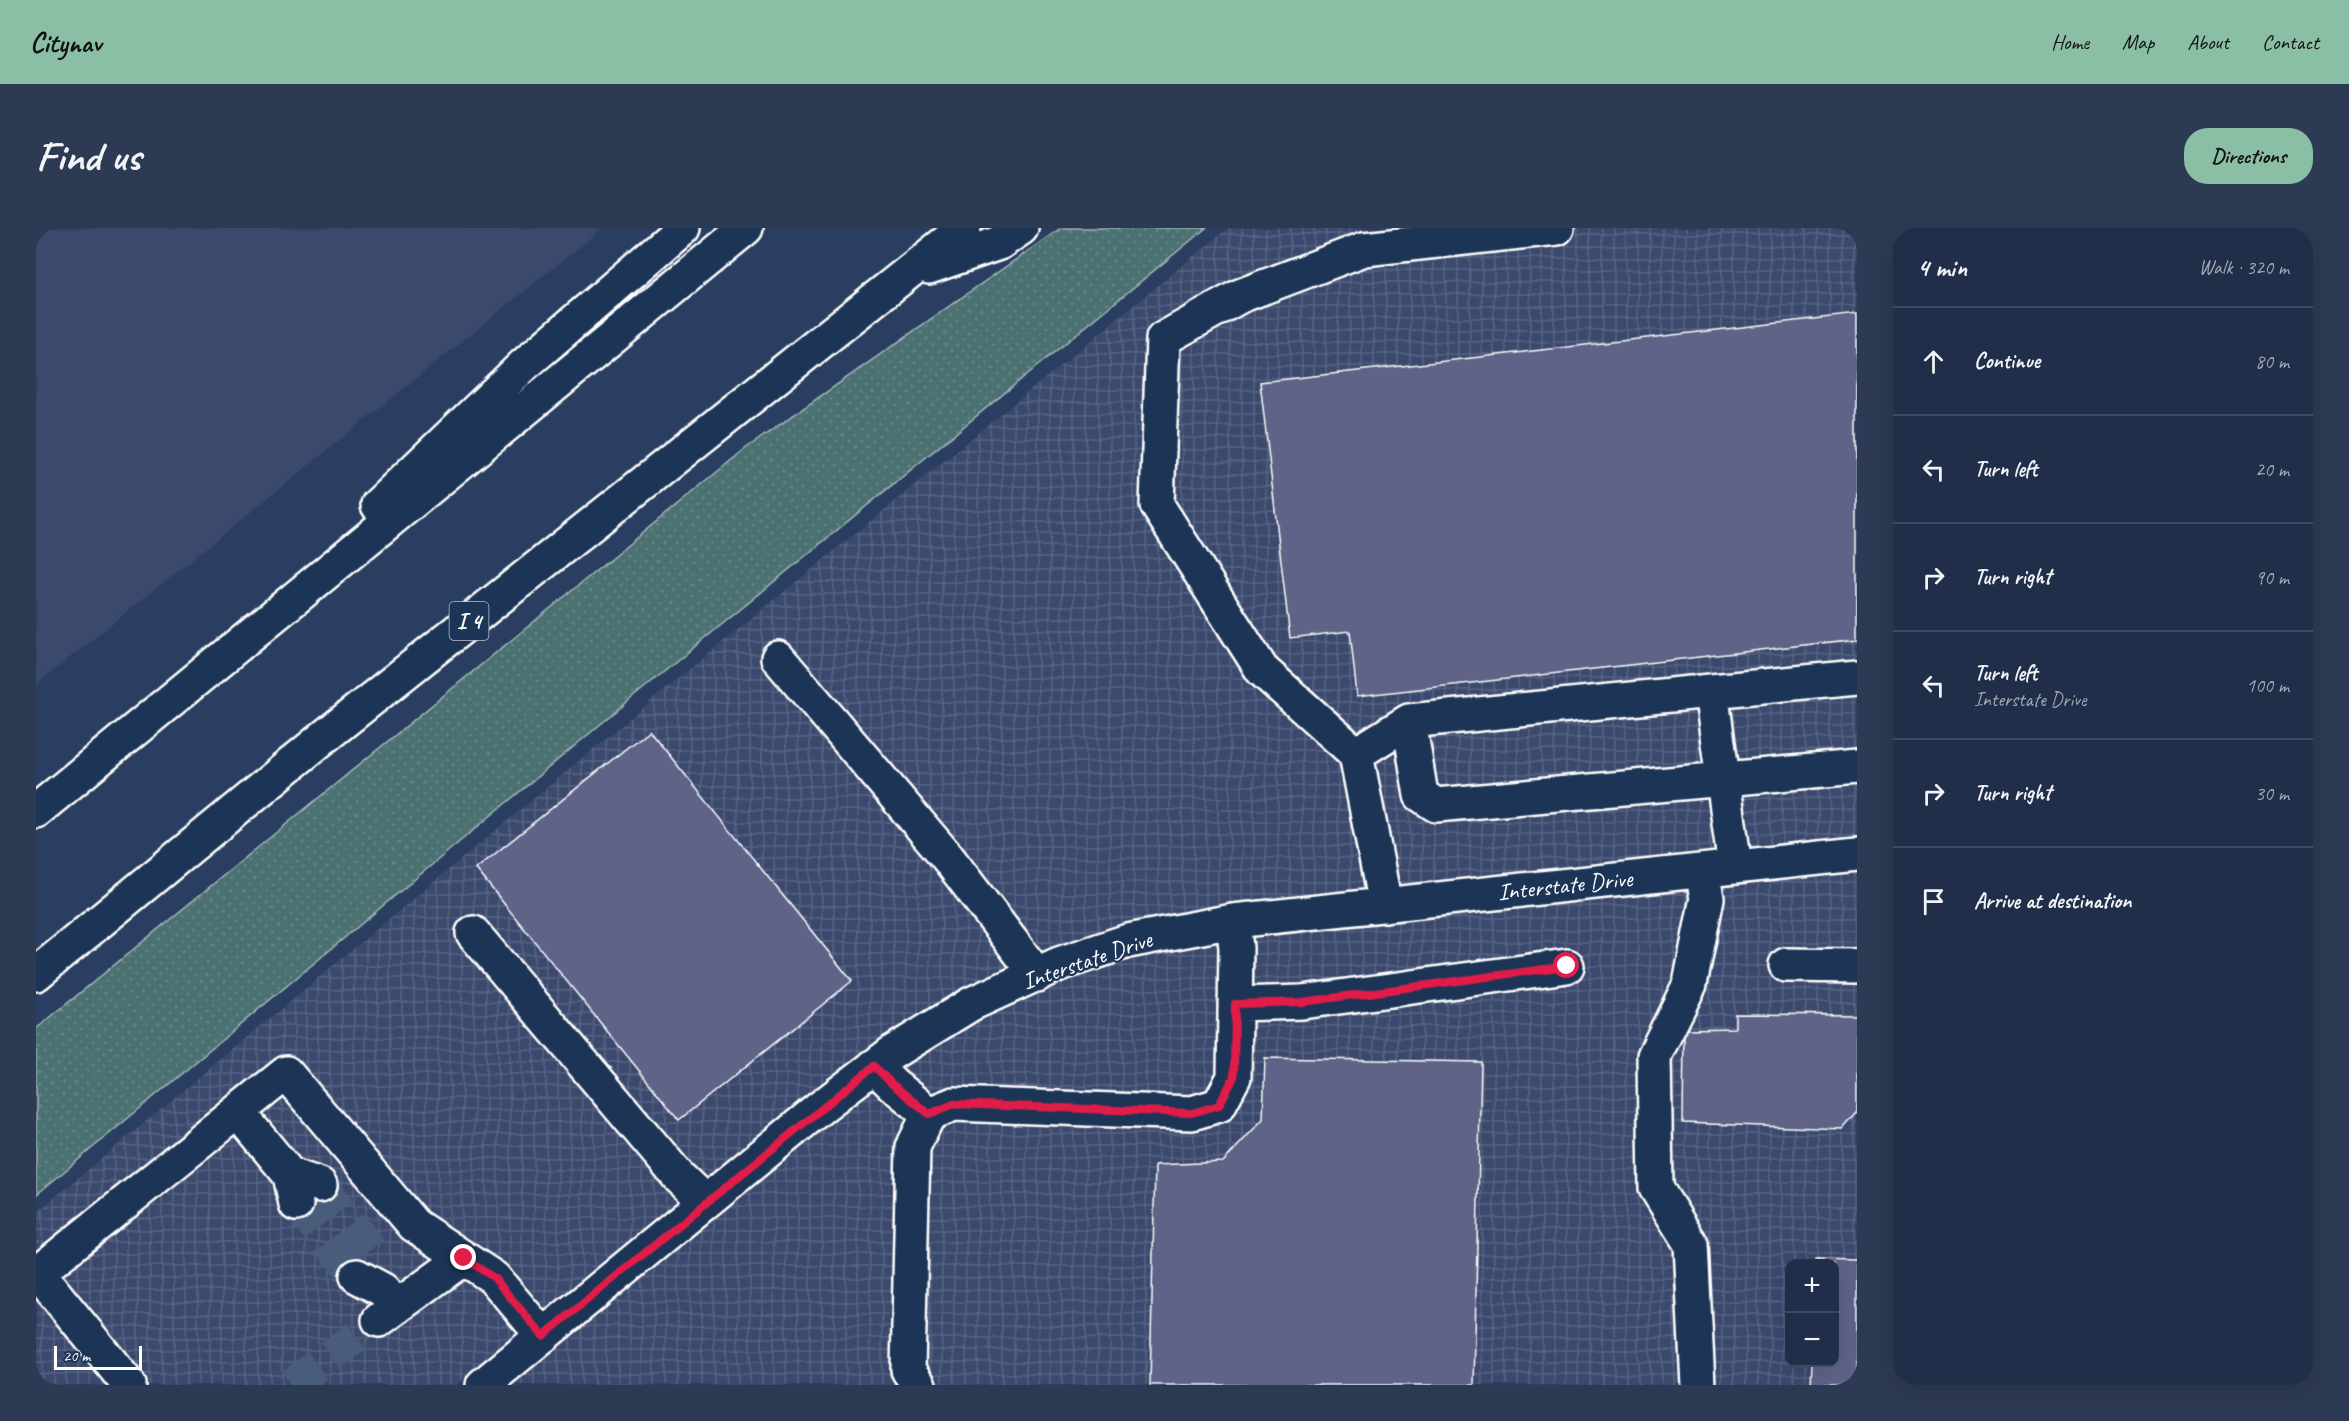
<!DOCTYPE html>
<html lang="en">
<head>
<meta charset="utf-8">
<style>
	:root { --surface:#202e49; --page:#2d3a53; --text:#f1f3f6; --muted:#a2a8b4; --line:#3d4a61; --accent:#8abfa5 }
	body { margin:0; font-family:Caveat,sans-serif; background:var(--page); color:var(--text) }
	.controls { position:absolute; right:18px; bottom:18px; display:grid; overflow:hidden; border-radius:12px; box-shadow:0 6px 24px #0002 }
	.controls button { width:54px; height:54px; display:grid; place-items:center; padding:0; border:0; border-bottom:2px solid var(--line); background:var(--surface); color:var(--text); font:30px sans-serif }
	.scale { position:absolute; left:18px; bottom:15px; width:88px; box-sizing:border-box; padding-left:6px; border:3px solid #fff; border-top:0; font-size:16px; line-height:21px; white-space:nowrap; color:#fff; -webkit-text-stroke:4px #1d3557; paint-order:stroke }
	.stop { position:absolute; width:18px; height:18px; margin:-14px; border:4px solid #e11d48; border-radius:50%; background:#fff }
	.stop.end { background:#e11d48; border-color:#fff; box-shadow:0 2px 6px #0008 }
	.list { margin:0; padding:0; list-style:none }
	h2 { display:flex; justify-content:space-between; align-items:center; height:78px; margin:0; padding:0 24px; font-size:26px }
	h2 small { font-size:20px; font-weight:400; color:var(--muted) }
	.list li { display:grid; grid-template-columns:39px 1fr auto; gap:18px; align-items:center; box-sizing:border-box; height:108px; padding:0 24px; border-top:2px solid var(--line) }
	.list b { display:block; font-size:22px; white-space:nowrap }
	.list p { margin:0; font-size:20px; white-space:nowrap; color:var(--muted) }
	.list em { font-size:20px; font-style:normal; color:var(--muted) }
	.icon { flex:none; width:33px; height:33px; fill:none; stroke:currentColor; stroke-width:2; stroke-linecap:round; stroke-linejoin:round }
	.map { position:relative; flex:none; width:1821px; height:1157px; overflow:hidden; border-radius:24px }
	header { display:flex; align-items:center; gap:36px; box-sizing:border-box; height:84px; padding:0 30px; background:var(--accent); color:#111 }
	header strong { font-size:28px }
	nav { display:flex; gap:33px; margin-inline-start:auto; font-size:21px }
	.intro { display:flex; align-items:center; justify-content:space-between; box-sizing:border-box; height:144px; padding:0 36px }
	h1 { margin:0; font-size:42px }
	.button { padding:15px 27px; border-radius:24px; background:var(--accent); color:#111; font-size:21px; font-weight:700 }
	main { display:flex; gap:36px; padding:0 36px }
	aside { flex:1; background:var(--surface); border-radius:24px; box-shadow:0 6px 24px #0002 }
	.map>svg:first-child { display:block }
</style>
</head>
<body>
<header>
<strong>Citynav</strong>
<nav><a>Home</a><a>Map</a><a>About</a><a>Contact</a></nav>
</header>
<div class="intro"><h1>Find us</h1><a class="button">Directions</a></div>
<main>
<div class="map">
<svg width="1821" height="1157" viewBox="0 0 1821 1157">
	<defs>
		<pattern id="industrial-grid" width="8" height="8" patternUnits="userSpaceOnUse" patternTransform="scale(1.5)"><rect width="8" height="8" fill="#3a496d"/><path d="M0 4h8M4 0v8" fill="none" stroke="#586483"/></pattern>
		<pattern id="grass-dots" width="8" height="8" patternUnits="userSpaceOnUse" patternTransform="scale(1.5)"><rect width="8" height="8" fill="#4c7173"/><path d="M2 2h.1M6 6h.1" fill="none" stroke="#678688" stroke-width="1.8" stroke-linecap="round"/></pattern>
	</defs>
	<rect width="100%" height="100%" fill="#2a3e61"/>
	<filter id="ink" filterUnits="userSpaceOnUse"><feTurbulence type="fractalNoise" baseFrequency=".0167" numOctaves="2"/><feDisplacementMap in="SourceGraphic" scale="12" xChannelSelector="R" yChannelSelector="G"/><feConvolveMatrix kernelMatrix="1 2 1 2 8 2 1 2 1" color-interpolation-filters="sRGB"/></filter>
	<g filter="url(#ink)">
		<path fill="#3a496d" d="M0 0H567L0 457Z"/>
		<path fill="url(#industrial-grid)" fill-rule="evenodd" d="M1192 0H1821V609L1196 675 1087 697 1018 721 929 761 850 809 777 865 421 1157H0V985L604 482Z
			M1821 643V1157H472L794 892 865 839 941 792 1028 753 1095 730 1199 710ZM1754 1036H1798V1134H1754Z"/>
		<path fill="url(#grass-dots)" stroke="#a6b8b9" stroke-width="1.5" d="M1025 0H1170L596 470 0 967V801L709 221Z"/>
		<path fill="#5f6388" stroke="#fff" stroke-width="1.5" d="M1821 86V411L1321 468 1314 403 1254 410 1224 154Z
			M613 502 816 753 643 892 440 641Z
			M1699 786 1821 787V885L1807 901 1647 895 1648 801 1699 800Z
			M1229 830 1445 834 1438 1157H1114L1119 937 1187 934 1227 891Z
			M1780 1031 1821 1032V1157H1775L1776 1134H1798V1036H1780Z"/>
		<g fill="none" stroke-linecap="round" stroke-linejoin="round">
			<path stroke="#4a5b79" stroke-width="33" stroke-dasharray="33 16" stroke-linecap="butt" d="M284 957 343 1032
				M260 976 321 1048
				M255 1157 343 1092"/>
			<defs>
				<path id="minor" d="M742 430 912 630 1001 747
					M1373 493 1385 567 1400 577 1821 539
					M1320 526 1226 442 1121 277 1127 111 1204 68 1328 21 1521 0
					M1699 639 1675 463 1821 449
					M1349 677 1320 526 1373 493 1675 463
					M437 705 643 949 669 974
					M1750 737 1821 738
					M1199 776 1266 774 1531 738
					M838 838 856 856 893 886
					M202 884 254 947 260 976
					M254 947 284 957
					M2 1045 93 1157
					M0 1046 250 845 378 997 458 1050 507 1108
					M321 1048 347 1062 361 1079
					M343 1092 428 1030
					M447 1157 785 879 857 824 935 776 1023 736 1092 713 1197 693 1821 626
					M883 1157 872 1142 877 919 893 886 918 876 1156 885 1183 877 1198 849 1200 720 1197 693
					M1662 1157 1655 1016 1620 960 1618 828 1654 756 1671 670 1666 643"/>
				<path id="highway" d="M893 39 963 15 985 0
					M342 277 488 137 647 0
					M0 583 710 0
					M0 746 288 509 928 0"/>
			</defs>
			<use href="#minor" stroke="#fff" stroke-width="38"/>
			<use href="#highway" stroke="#fff" stroke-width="38"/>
			<use href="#minor" stroke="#1d3557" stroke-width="33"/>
			<use href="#highway" stroke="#1d3557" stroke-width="33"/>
		</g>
	</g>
	<g fill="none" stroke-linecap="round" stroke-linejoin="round" filter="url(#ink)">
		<path stroke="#e11d48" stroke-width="8" d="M428 1030 458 1050 507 1108 838 838 856 856 893 886 918 876 1156 885 1183 877 1198 849 1199 776 1266 774 1531 738"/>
	</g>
	<g text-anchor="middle" stroke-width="4.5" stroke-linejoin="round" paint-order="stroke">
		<rect fill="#1d3557" stroke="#bbc2cd" stroke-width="1.5" x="413.5" y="374" width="39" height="38" rx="4.5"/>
		<g font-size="22" font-weight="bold" fill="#fff">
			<text x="433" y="401">I 4</text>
		</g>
		<g font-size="24" fill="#fff" stroke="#1d3557">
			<text transform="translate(1529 657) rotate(-6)" y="8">Interstate Drive</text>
			<text transform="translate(1051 732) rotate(-19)" y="8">Interstate Drive</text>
		</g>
	</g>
</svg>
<div class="controls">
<button>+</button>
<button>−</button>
</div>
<div class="scale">20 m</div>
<div class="stop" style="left:1531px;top:738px"></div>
<div class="stop end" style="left:428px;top:1030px"></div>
</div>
<aside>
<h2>4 min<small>Walk · 320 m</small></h2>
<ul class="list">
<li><svg class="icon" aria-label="ahead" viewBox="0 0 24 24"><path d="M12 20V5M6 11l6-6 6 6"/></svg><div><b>Continue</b></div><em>80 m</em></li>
<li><svg class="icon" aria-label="left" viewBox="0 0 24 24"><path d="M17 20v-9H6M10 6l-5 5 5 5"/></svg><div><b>Turn left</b></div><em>20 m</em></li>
<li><svg class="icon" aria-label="right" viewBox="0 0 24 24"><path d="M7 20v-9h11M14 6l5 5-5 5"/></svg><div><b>Turn right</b></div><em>90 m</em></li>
<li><svg class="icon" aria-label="left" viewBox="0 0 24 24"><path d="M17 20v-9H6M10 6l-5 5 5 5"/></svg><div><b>Turn left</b><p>Interstate Drive</p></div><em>100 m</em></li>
<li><svg class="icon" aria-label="right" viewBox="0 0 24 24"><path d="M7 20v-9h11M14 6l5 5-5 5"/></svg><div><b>Turn right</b></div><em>30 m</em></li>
<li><svg class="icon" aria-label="arrive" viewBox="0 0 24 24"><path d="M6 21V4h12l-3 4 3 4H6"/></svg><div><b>Arrive at destination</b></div></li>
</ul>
</aside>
</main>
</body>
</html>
